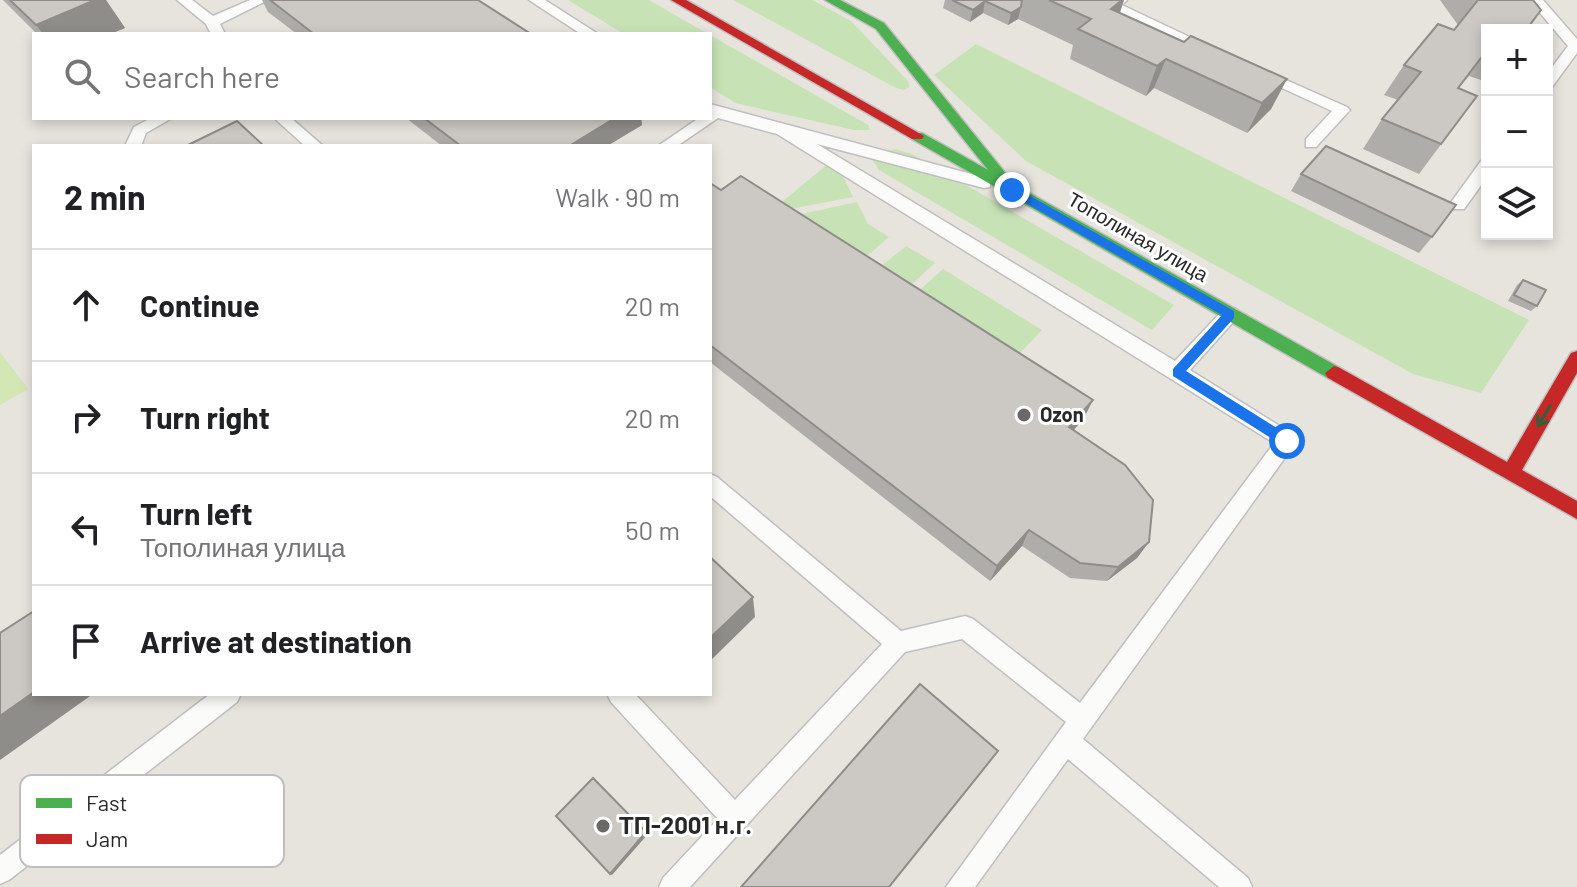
<!DOCTYPE html>
<html lang="en">
<head>
<meta charset="utf-8">
<style>
	:root { --surface:#fff; --page:#f6f6f6; --text:#202124; --muted:#757577; --line:#e0e0e0 }
	body { margin:0; font-family:Barlow,sans-serif; background:var(--page); color:var(--text) }
	.controls { position:absolute; right:24px; top:24px; display:grid; overflow:hidden; border-radius:0px; box-shadow:0 4px 12px #0003 }
	.controls button { width:72px; height:72px; display:grid; place-items:center; padding:0; border:0; border-bottom:2px solid var(--line); background:var(--surface); color:var(--text); font:40px sans-serif }
	.stop { position:absolute; width:24px; height:24px; margin:-18px; border:6px solid #1a73e8; border-radius:50%; background:#fff }
	.stop.end { background:#1a73e8; border-color:#fff; box-shadow:0 2px 8px #0008 }
	.list { margin:0; padding:0; list-style:none }
	h2 { display:flex; justify-content:space-between; align-items:center; height:104px; margin:0; padding:0 32px; font-size:34px }
	h2 small { font-size:26px; font-weight:400; color:var(--muted) }
	.list li { display:grid; grid-template-columns:52px 1fr auto; gap:24px; align-items:center; box-sizing:border-box; height:112px; padding:0 32px; border-top:2px solid var(--line) }
	.list b { display:block; font-size:30px; white-space:nowrap }
	.list p { margin:0; font-size:26px; white-space:nowrap; color:var(--muted) }
	.list em { font-size:26px; font-style:normal; color:var(--muted) }
	.icon { flex:none; width:44px; height:44px; fill:none; stroke:currentColor; stroke-width:2; stroke-linecap:round; stroke-linejoin:round }
	.map { position:relative; flex:none; width:1577px; height:887px; overflow:hidden }
	.search { position:absolute; background:var(--surface); box-shadow:0 4px 12px #0003; left:32px; top:32px; width:680px; height:88px; display:flex; align-items:center; gap:20px; box-sizing:border-box; padding:0 28px; border-radius:0px; color:var(--muted); font-size:30px }
	.panel { position:absolute; background:var(--surface); box-shadow:0 4px 12px #0003; left:32px; top:144px; width:680px; height:552px; border-radius:0px }
	.map>svg:first-child { display:block }
</style>
</head>
<body>
<div class="map">
<svg width="1577" height="887" viewBox="0 0 1577 887">
	<rect width="100%" height="100%" fill="#e7e3dd"/>
	<path fill="#c7e3b5" d="M568 0H649L708 34H624Z
		M733 0H812L851 21 908 81 909 87 904 90 896 88Z
		M710 35 868 125 870 130H854L735 103 710 87Z
		M976 44 1529 320 1481 393 1413 374 1026 161 934 75Z
		M895 149 912 154 1174 305 1152 330 879 170 873 161 874 156Z
		M828 164 840 170 853 197 785 210 777 206Z
		M857 202 868 224 889 237 861 261 788 217Z
		M906 246 935 263 905 290 875 271Z
		M943 269 1042 330 1013 360 913 296Z"/>
	<path fill="#d2e7b3" d="M0 352 28 389 0 405Z"/>
	<g fill="none" stroke-linecap="round" stroke-linejoin="round">
		<defs>
			<path id="lane" d="M177 0H192L213 16 250 0H268L220 24 225 34H211L206 24Z
				M529 0H545L598 34H581Z
				M1112 0H1127L1122 5 1217 50 1215 53H1205L1108 9 1106 6Z
				M1529 0H1543L1577 39V53L1552 87 1547 88V74L1568 46Z
				M1261 69 1347 107 1350 110 1316 147H1306V139L1332 111 1256 76V70Z
				M710 104 990 179V187L984 188 817 144 1175 361 1224 309H1236L1239 314 1236 319 1190 370 1294 435 1297 441 1083 739 1248 878 1252 887H1219L1068 759 975 887H946L1066 722 962 639 905 652 690 887H659L663 878 718 819 611 702 607 694H635L735 800 882 644 710 496V474L717 477 901 631 965 616 973 619 1080 703 1274 443 777 134 718 118 677 146H658L699 118H710Z
				M151 118H172L146 133 141 146H125L134 127Z
				M274 118H291L323 146H305Z
				M1487 160V177L1464 209H1452L1450 205 1452 201 1481 161Z
				M210 694H241L237 702 9 880 0 884V855Z"/>
			<path id="fast" d="M825 0H840L884 23 1003 170 1005 173 1001 177 1340 368 1343 373 1340 378H1328L912 139V133H922L988 170 876 29Z"/>
			<path id="jam" d="M671 0H686L924 136 922 139H912Z
				M1577 351V373L1522 470 1577 501V519L1328 378 1325 373 1334 366 1340 368 1507 462 1571 353Z"/>
		</defs>
		<use href="#lane" stroke="#c0bfbf" stroke-width="3"/>
		<use href="#fast" stroke="#c0bfbf" stroke-width="3"/>
		<use href="#jam" stroke="#c0bfbf" stroke-width="3"/>
		<use href="#lane" fill="#fbfbfa" fill-rule="evenodd"/>
		<use href="#fast" fill="#4caf50" fill-rule="evenodd"/>
		<use href="#jam" fill="#c62828" fill-rule="evenodd"/>
	</g>
	<path fill="#afada9" d="M3 0H106L125 28 110 34H37Z
		M262 0H478L531 34H297L268 12Z
		M945 0H1124L1120 13 1184 42 1287 79 1271 109 1247 133 1154 88 1146 96 1070 59 1073 45 1018 19 1008 25 983 13 970 22 943 8Z
		M1440 0H1533L1487 30V82L1469 76 1459 88 1477 96 1419 174 1363 149 1382 119 1398 100 1384 95 1404 65 1454 30 1458 25Z
		M406 118H641L642 125 607 146H442Z
		M1301 174 1432 237 1419 253 1291 191Z
		M710 183 1084 418 1074 430 1149 542 1137 558 1107 581 1070 578 1022 546 990 581 710 362Z
		M1523 280 1537 306 1531 311 1508 301 1517 285Z"/>
	<path fill="#8f8d89" d="M95 0H106L125 28 110 34H43L36 25Z
		M1122 0H1124L1114 28 1111 9Z
		M985 1 983 13 970 22 973 10Z
		M1021 7 1018 19 1008 25 1011 13Z
		M1166 59 1154 88 1146 96 1157 66Z
		M1287 79 1271 109 1247 133 1262 103Z
		M615 118H641L642 125 607 146H569Z
		M1093 400 1084 418 1061 444 1069 427Z
		M1029 530 1022 546 990 581 997 566Z
		M1149 542 1137 558 1107 581 1118 567Z
		M753 597 755 617 710 661V638Z
		M34 692V694H93L0 760V716Z
		M646 832 648 834 612 875 610 874Z"/>
	<path fill="#ccc9c4" stroke="#8f8d89" stroke-width="2" d="M10 0H95L36 25Z
		M270 0H478L531 34H314Z
		M952 0H1022L1021 7 1011 13 985 1 973 10Z
		M1049 0H1122L1111 9 1184 42 1191 36 1287 79 1262 103 1166 59 1157 66 1078 29 1091 19Z
		M1478 0H1533L1541 10 1526 30H1487V50L1458 88 1477 96 1441 144 1382 119 1421 72 1404 65 1438 24 1454 30Z
		M424 118H615L569 146H461Z
		M237 121 264 146H186Z
		M1326 146 1456 205 1432 237 1301 174Z
		M741 176 1093 400 1069 427 1125 465 1153 500 1149 542 1118 567 1080 563 1029 530 997 566 710 345V183L721 190Z
		M1523 280 1546 290 1537 306 1514 295Z
		M710 557 753 597 710 638Z
		M34 611V692L0 716V633Z
		M920 684 998 751 889 887H741Z
		M593 778 646 832 610 874 556 816Z"/>
	<defs><path id="oneway-shaft" d="M-6 0H5M1.5-3L5.5 0L1.5 3" fill="none" stroke-width="1.6" stroke-linecap="round" stroke-linejoin="round" transform="scale(2)"/></defs>
	<use stroke="#365e38" href="#oneway-shaft" transform="translate(1544 416) rotate(120)"/>
	<path fill="#1a73e8" d="M1008 188H1016L1234 311V318L1186 371 1291 437V445H1282L1173 376V369L1222 315 1008 193Z"/>
	<g fill="#6b6967" stroke="#fff" stroke-width="3">
		<circle cx="1024" cy="415" r="8"/>
		<circle cx="603" cy="826" r="8"/>
	</g>
	<g text-anchor="middle" stroke-width="6" stroke-linejoin="round" paint-order="stroke">
		<g font-size="20" fill="#282828" stroke="#fff">
			<text transform="translate(1138 237) rotate(30)" y="7">Тополиная улица</text>
		</g>
		<g font-size="20" font-weight="bold" fill="#282828" stroke="#fff" text-anchor="start">
			<text x="1040" y="422">Ozon</text>
		</g>
		<g font-size="24" font-weight="bold" fill="#282828" stroke="#fff" text-anchor="start">
			<text x="619" y="834">ТП-2001 н.г.</text>
		</g>
	</g>
	<rect x="20" y="775" width="264" height="92" rx="12" fill="#fff" stroke="#bebebe" stroke-width="2"/>
	<rect x="36" y="798" width="36" height="10" fill="#4caf50"/>
	<rect x="36" y="834" width="36" height="10" fill="#c62828"/>
	<g font-size="22" fill="#282828">
		<text x="86" y="811">Fast</text>
		<text x="86" y="847">Jam</text>
	</g>
</svg>
<div class="controls">
<button>+</button>
<button>−</button>
<button><svg class="icon" aria-label="layers" viewBox="0 0 24 24"><path d="M12 4l9 5-9 5-9-5zM3 14l9 5 9-5"/></svg></button>
</div>
<div class="stop" style="left:1287px;top:441px"></div>
<div class="stop end" style="left:1012px;top:190px"></div>
<div class="search"><svg class="icon" aria-label="search" viewBox="0 0 24 24"><circle cx="10" cy="10" r="6"/><path d="M15 15l6 6"/></svg>Search here</div>
<section class="panel">
<h2>2 min<small>Walk · 90 m</small></h2>
<ul class="list">
<li><svg class="icon" aria-label="ahead" viewBox="0 0 24 24"><path d="M12 20V5M6 11l6-6 6 6"/></svg><div><b>Continue</b></div><em>20 m</em></li>
<li><svg class="icon" aria-label="right" viewBox="0 0 24 24"><path d="M7 20v-9h11M14 6l5 5-5 5"/></svg><div><b>Turn right</b></div><em>20 m</em></li>
<li><svg class="icon" aria-label="left" viewBox="0 0 24 24"><path d="M17 20v-9H6M10 6l-5 5 5 5"/></svg><div><b>Turn left</b><p>Тополиная улица</p></div><em>50 m</em></li>
<li><svg class="icon" aria-label="arrive" viewBox="0 0 24 24"><path d="M6 21V4h12l-3 4 3 4H6"/></svg><div><b>Arrive at destination</b></div></li>
</ul>
</section>
</div>
</body>
</html>
